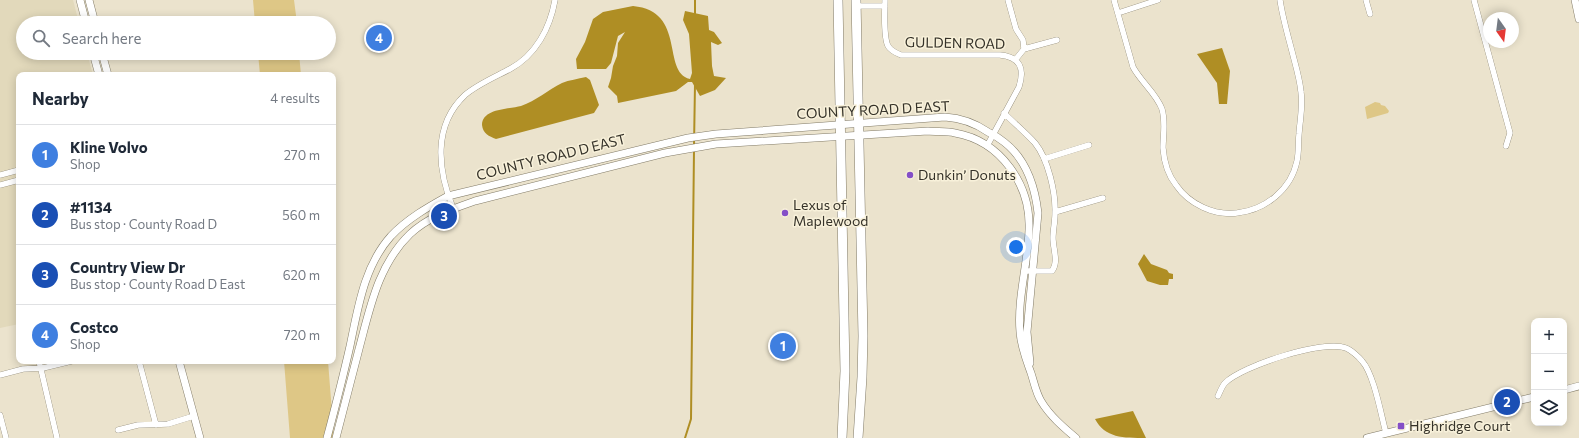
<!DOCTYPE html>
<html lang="en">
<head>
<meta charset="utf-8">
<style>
	:root { --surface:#fff; --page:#f6f6f7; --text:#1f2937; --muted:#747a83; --line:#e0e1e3; --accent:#844fc7 }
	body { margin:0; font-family:Commissioner,sans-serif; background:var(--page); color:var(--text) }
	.controls { position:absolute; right:12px; bottom:12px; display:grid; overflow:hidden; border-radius:8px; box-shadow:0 2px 10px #0003 }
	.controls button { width:36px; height:36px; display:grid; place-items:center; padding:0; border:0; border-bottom:1px solid var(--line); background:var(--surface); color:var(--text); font:20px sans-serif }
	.compass { position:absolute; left:1483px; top:12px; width:36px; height:36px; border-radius:50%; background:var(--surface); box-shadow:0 2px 10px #0003; rotate:166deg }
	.you { position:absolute; left:1016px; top:247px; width:14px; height:14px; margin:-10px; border:3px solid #fff; border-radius:50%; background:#1a73e8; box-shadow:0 0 0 6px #1a73e833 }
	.badge { display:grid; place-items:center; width:26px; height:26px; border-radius:50%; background:var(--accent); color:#fff; font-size:13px; font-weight:700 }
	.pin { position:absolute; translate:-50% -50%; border:2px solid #fff; box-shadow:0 1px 4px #0006 }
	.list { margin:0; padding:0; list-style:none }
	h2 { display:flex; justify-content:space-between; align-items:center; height:52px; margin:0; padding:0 16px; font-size:17px }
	h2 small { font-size:13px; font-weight:400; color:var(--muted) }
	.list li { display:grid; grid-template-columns:26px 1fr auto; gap:12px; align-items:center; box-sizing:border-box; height:60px; padding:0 16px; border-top:1px solid var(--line) }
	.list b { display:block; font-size:15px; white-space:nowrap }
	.list p { margin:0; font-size:13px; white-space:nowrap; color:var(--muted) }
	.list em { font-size:13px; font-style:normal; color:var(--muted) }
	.icon { flex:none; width:22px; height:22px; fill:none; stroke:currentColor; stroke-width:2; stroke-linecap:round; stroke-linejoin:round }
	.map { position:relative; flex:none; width:1579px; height:438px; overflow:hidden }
	.search { position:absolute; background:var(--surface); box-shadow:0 2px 10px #0003; left:16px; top:16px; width:320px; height:44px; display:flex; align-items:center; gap:10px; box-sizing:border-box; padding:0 14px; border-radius:22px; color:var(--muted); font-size:15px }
	.panel { position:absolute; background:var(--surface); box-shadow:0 2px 10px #0003; left:16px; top:72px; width:320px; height:292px; border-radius:8px }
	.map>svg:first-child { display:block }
</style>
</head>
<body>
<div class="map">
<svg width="1579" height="438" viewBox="0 0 1579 438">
	<rect width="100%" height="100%" fill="#ebe3cd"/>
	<path fill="#e2d9bb" d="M0 0H73L79 23H23V53H87L93 75H19V324L0 328Z"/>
	<path fill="#dec786" d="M253 0H294L297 23H255Z
		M258 53H299L301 75H260Z
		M1375 102 1380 103 1381 105 1385 106 1389 111 1388 113 1367 119 1365 107Z
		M284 361H328L334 438H290Z"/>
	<path fill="#af8e24" d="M633 6C687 11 661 72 690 79L692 73 689 34 683 20 685 11 708 16 709 30 714 32 722 43 718 45 711 42 712 66 714 76 726 78 715 90 700 96 692 82H688L676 91 618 103 617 96 608 87 611 78 613 66 617 56 618 43 625 32 618 36 611 63 606 69H577L576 59 585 42 593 19 603 12Z
		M1222 48 1230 71 1227 104H1219L1217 83 1197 54Z
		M586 77 590 80 599 105 594 113 496 139C489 136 483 134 482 125 482 108 510 109 521 106 536 101 548 90 562 83 569 80 578 79 586 77Z
		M1144 254 1151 264 1167 270 1169 273 1173 274V279H1169L1168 285H1160L1147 281 1138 264Z
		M1133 411 1146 438C1123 438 1105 438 1095 419Z"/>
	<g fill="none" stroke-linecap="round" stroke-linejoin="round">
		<path stroke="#af8e24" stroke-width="2" d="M695 14V0
			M694 146 695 84
			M685 438 691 419 694 150"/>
		<defs>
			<path id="minor" d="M885 0C885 11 883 36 888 46 891 51 896 53 901 55H1000C1020 57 1025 68 1019 87L987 146
				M1008 0 1016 29 1023 40 1024 49 1016 59
				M1114 0 1133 67C1141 82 1156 93 1162 109 1166 123 1163 135 1163 148 1164 161 1168 175 1176 185 1189 204 1214 216 1237 213 1265 210 1291 190 1297 161 1299 152 1298 143 1299 134 1300 120 1303 106 1301 92 1300 81 1297 70 1294 59 1289 39 1283 20 1280 0
				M1366 0 1370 14
				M1474 0 1510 133 1506 146
				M856 6H885
				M1118 13 1158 0
				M1024 49 1057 40
				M1004 113C1014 123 1026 133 1035 143 1048 159 1056 193 1055 214 1055 222 1053 230 1053 238 1053 249 1059 262 1052 271H1025
				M1044 159 1089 145
				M0 175 19 170
				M0 185 19 180
				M453 208C438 171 432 126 465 95 478 84 495 77 510 69 536 55 550 28 555 0
				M1055 212 1103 198
				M39 361 57 438
				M139 361 156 425
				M0 375 23 369 43 368 72 361
				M1218 396C1220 392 1222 386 1225 383 1242 366 1324 339 1346 348 1351 350 1359 357 1362 361 1374 374 1381 415 1386 433
				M0 415 6 438
				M118 430 138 425 168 424 194 416"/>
			<path id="tertiary" d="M80 0 86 23
				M89 0 95 23
				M1575 0 1579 19
				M93 53 99 75
				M102 53 108 75
				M179 361 200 438
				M1564 390 1579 386
				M327 438C335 408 343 377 350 346 358 308 364 266 391 236 407 219 428 207 448 196L688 138 716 134 945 117C961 118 975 123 988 132 994 135 999 138 1004 142 1026 159 1035 187 1038 213L1027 332 1030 363
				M336 438C344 408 351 379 359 349 370 308 378 265 410 234 428 217 452 209 475 201L665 153 716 144 928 131C937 132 947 131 955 133 1001 141 1031 185 1029 230 1028 264 1017 298 1020 332 1021 347 1026 359 1031 373 1034 382 1036 393 1041 401 1050 416 1063 427 1076 438
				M1367 438 1534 397"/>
			<path id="primary" d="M838 0 845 371 842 438
				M856 0 863 336 862 377 858 438"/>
		</defs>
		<use href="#minor" stroke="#827b67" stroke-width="6"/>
		<use href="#tertiary" stroke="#827b67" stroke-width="8"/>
		<use href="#primary" stroke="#827b67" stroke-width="10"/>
		<use href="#minor" stroke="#fff" stroke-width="5.5"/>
		<use href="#tertiary" stroke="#fff" stroke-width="7"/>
		<use href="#primary" stroke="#fff" stroke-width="9"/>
	</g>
	<g fill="#844fc7" stroke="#f8f1da" stroke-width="1.5">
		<circle cx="910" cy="175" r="4"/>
		<circle cx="785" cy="213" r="4"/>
		<rect x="1397" y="422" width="8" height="8" rx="2"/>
	</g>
	<g text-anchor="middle" stroke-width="3" stroke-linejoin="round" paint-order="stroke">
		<g font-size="14" fill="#353229" stroke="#f8f1da">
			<text transform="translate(955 43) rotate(1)" y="5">GULDEN ROAD</text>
			<text transform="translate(873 110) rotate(-3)" y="5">COUNTY ROAD D EAST</text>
			<text transform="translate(551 157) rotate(-14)" y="5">COUNTY ROAD D EAST</text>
		</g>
		<g font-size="14" fill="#353229" stroke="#f8f1da" text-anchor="start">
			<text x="918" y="180">Dunkin’ Donuts</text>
			<text x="793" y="210">Lexus of<tspan x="793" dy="16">Maplewood</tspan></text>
			<text x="1409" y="431">Highridge Court</text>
		</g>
	</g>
</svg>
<div class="controls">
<button>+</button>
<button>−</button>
<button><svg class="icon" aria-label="layers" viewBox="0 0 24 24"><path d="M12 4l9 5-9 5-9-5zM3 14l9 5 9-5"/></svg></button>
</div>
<svg class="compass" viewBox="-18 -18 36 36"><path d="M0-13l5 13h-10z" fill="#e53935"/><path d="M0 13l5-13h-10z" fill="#747a83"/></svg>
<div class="you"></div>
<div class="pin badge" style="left:783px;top:346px;background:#3f7fe0">1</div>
<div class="pin badge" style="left:1507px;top:402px;background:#1a4fb4">2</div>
<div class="pin badge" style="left:444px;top:216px;background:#1a4fb4">3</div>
<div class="pin badge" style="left:379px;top:38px;background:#3f7fe0">4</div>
<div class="search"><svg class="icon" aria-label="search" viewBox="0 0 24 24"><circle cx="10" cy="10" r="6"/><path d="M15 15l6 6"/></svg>Search here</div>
<section class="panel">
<h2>Nearby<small>4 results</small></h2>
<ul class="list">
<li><span class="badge" style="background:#3f7fe0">1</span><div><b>Kline Volvo</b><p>Shop</p></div><em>270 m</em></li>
<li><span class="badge" style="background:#1a4fb4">2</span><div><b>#1134</b><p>Bus stop · County Road D</p></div><em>560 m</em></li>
<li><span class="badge" style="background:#1a4fb4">3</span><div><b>Country View Dr</b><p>Bus stop · County Road D East</p></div><em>620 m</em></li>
<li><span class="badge" style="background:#3f7fe0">4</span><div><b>Costco</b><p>Shop</p></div><em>720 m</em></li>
</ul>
</section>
</div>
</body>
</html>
